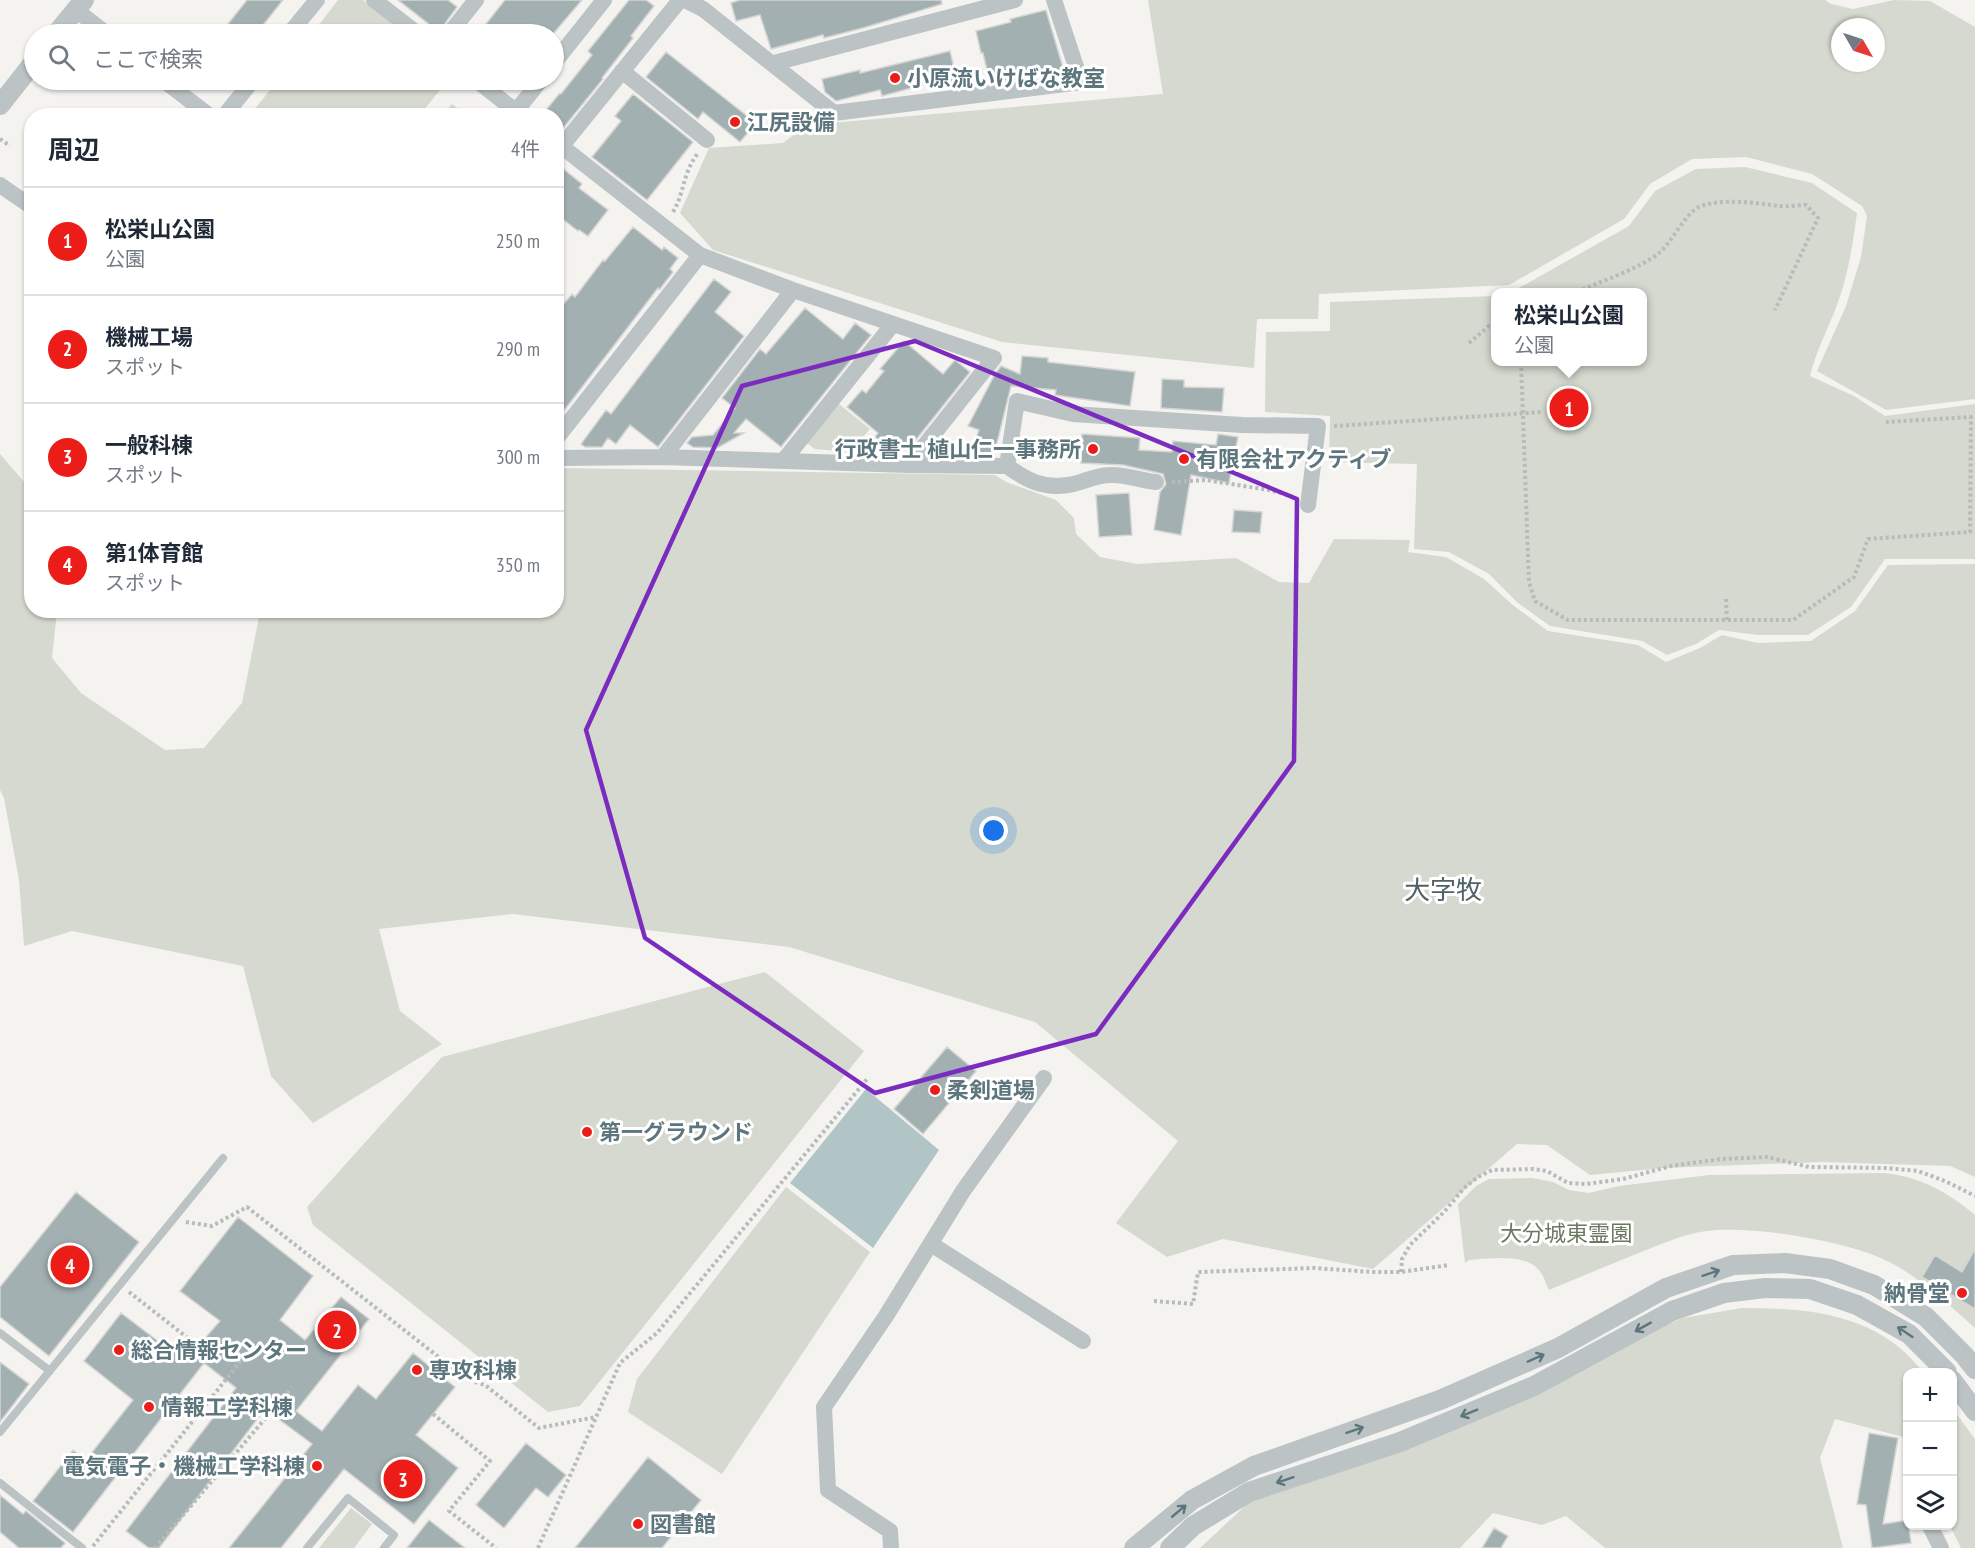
<!DOCTYPE html>
<html lang="ja">
<head>
<meta charset="utf-8">
<style>
	:root { --surface:#fff; --page:#f6f6f7; --text:#1f2937; --muted:#747a83; --line:#e0e1e3; --accent:#ec1d18 }
	body { margin:0; font-family:"PT Sans Narrow","Noto Sans JP",sans-serif; background:var(--page); color:var(--text) }
	.controls { position:absolute; right:18px; bottom:18px; display:grid; overflow:hidden; border-radius:12px; box-shadow:0 2px 4px #0004 }
	.controls button { width:54px; height:54px; display:grid; place-items:center; padding:0; border:0; border-bottom:2px solid var(--line); background:var(--surface); color:var(--text); font:30px sans-serif }
	.compass { position:absolute; left:1831px; top:18px; width:54px; height:54px; border-radius:50%; background:var(--surface); box-shadow:0 2px 4px #0004; rotate:129deg }
	.you { position:absolute; left:994px; top:831px; width:21px; height:21px; margin:-15px; border:4px solid #fff; border-radius:50%; background:#1a73e8; box-shadow:0 0 0 9px #1a73e833 }
	.badge { display:grid; place-items:center; width:39px; height:39px; border-radius:50%; background:var(--accent); color:#fff; font-size:20px; font-weight:700 }
	.pin { position:absolute; translate:-50% -50%; border:3px solid #fff; box-shadow:0 2px 6px #0006 }
	.popup { position:absolute; left:1491px; top:288px; width:156px; height:78px; box-sizing:border-box; display:grid; place-content:center; border-radius:12px; background:var(--surface); filter:drop-shadow(0 2px 4px #0005); font-size:20px; white-space:nowrap; color:var(--muted) }
	.popup b { font-size:22px; color:var(--text) }
	.popup::after { content:''; position:absolute; left:50%; top:100%; margin-left:-12px; border:12px solid transparent; border-top-color:var(--surface) }
	.list { margin:0; padding:0; list-style:none }
	h2 { display:flex; justify-content:space-between; align-items:center; height:78px; margin:0; padding:0 24px; font-size:26px }
	h2 small { font-size:20px; font-weight:400; color:var(--muted) }
	.list li { display:grid; grid-template-columns:39px 1fr auto; gap:18px; align-items:center; box-sizing:border-box; height:108px; padding:0 24px; border-top:2px solid var(--line) }
	.list b { display:block; font-size:22px; white-space:nowrap }
	.list p { margin:0; font-size:20px; white-space:nowrap; color:var(--muted) }
	.list em { font-size:20px; font-style:normal; color:var(--muted) }
	.icon { flex:none; width:33px; height:33px; fill:none; stroke:currentColor; stroke-width:2; stroke-linecap:round; stroke-linejoin:round }
	.map { position:relative; flex:none; width:1975px; height:1548px; overflow:hidden }
	.search { position:absolute; background:var(--surface); box-shadow:0 2px 4px #0004; left:24px; top:24px; width:540px; height:66px; display:flex; align-items:center; gap:15px; box-sizing:border-box; padding:0 21px; border-radius:33px; color:var(--muted); font-size:22px }
	.panel { position:absolute; background:var(--surface); box-shadow:0 2px 4px #0004; left:24px; top:108px; width:540px; height:510px; border-radius:24px }
	.map>svg:first-child { display:block }
</style>
</head>
<body>
<div class="map">
<svg width="1975" height="1548" viewBox="0 0 1975 1548">
	<rect width="100%" height="100%" fill="#f4f3f0"/>
	<path fill="#d5d9cf" fill-rule="evenodd" d="M338 0H363L405 34H312Z
		M1148 0H1825L1831 4 1853 9 1894 0 1930 1 1975 27V399L1886 410 1817 371 1846 306 1861 257 1867 216 1862 206 1812 174 1746 157 1692 159 1650 184 1624 219 1509 285 1319 294 1318 319H1257L1254 368 1002 342 713 250 680 213 709 148 783 143 807 125 1163 94ZM1840 27H1876V63H1840Z
		M278 80H448L420 115H250Z
		M452 104 467 115H442Z
		M1745 167 1812 183 1857 213C1853 243 1848 276 1837 305 1828 329 1816 351 1810 376L1854 396 1885 416 1975 404V559H1885L1851 607 1808 635H1758L1719 630 1696 644 1667 655 1642 641 1550 626 1518 603 1489 574 1449 552 1414 549 1417 464 1329 462 1330 416 1265 412 1266 332 1330 331V302L1495 296 1496 362H1642V292H1512L1629 226 1655 191 1696 169Z
		M839 404 870 429 850 452 815 449 805 442Z
		M0 454 26 484 31 510 32 610 57 611 52 658 81 693 165 750 204 748 242 703 259 617 257 611 556 610 557 468 995 475 1006 482 1056 500 1074 518 1076 534 1100 557 1137 564 1236 558 1279 582 1309 583 1334 539 1410 540 1408 552 1446 557 1484 579 1514 606 1548 631 1638 645 1666 662 1700 648 1722 635 1758 643 1811 641 1855 611 1888 565 1975 564V1177L1950 1166 1822 1162 1663 1168 1590 1175 1547 1145 1517 1144 1373 1269 1223 1239 1167 1257 1116 1223 1178 1141 1035 1022 789 947 513 914 379 929 400 1011 442 1044 313 1123 271 1076 243 966 72 931 24 946 19 880 4 798 0 790Z
		M765 972 864 1051 580 1406 548 1412 313 1225 307 1207 442 1057Z
		M1883 1173C1919 1176 1948 1192 1975 1215V1328C1949 1305 1923 1280 1893 1264 1853 1241 1751 1225 1706 1231 1683 1234 1662 1244 1641 1252 1610 1265 1579 1277 1549 1290 1546 1285 1545 1278 1541 1273 1529 1252 1489 1259 1469 1260L1465 1263 1458 1204 1476 1186 1489 1179 1532 1178 1553 1182 1569 1190 1589 1193 1619 1186 1709 1175Z
		M786 1187 870 1252 722 1474 628 1412 637 1379Z
		M1742 1308C1811 1308 1878 1314 1923 1372H1908L1907 1438 1835 1419 1820 1458 1843 1548H1605L1566 1516 1542 1525 1493 1513 1460 1548H1200L1262 1490 1683 1318Z
		M1953 1409 1975 1439V1548H1961L1950 1526H1952Z
		M351 1508 372 1524 354 1548H319Z"/>
	<path fill="#b2c5c6" d="M866 1089 939 1150 873 1248 790 1183Z"/>
	<path fill="#a3b0b2" stroke="#d5d5d3" stroke-width="1.5" d="M247 0H283L256 34H220Z
		M398 0H448L457 7 439 32Z
		M505 0H582L553 34H478Z
		M629 0H646L654 6 631 36 633 38 602 78 603 79 560 132H556V116H541L560 93 561 94 592 55 588 51Z
		M740 0H941L942 4 863 28 824 38 823 35 771 49 760 15 736 21 731 3Z
		M1046 10 1064 71 990 83 983 53H981L976 31 1011 22 1010 19Z
		M950 51 957 81 931 87 930 83 882 96 880 90 836 101 825 92 822 79 860 70V73Z
		M666 52 756 123 740 142 703 112 698 119 646 77Z
		M633 94 693 142 647 200 592 157 621 121 615 116Z
		M556 163 582 184 579 188 608 210 588 236 579 230 578 231 556 214Z
		M633 227 662 250 664 247 678 258 670 269 673 272 660 289 658 288 556 421V313L572 294 575 297 603 260 605 261Z
		M714 279 731 292 715 312 744 336 658 447 630 425 616 444 608 438 602 447H585L581 444 606 410 611 414Z
		M805 308 843 339 855 323 871 335 781 447 746 419 734 433H744L717 448 693 447 687 443 692 437 713 435 735 408 722 398 760 349 766 354Z
		M904 341 943 374 955 360 970 372 907 451 900 445 894 451 875 437 878 433 847 407 862 390 866 393 884 371 880 369Z
		M1022 356 1048 358V362L1135 372 1130 406 1055 395 1056 390 1011 386 994 455H979L970 453 979 430 968 426 995 374 1001 366 1020 374Z
		M1162 379 1184 380V387L1224 388 1222 412 1161 408Z
		M1082 434 1140 438 1139 450 1172 452 1173 441 1216 445 1218 434 1238 437 1229 483 1191 475 1181 535 1154 530 1160 492 1166 484 1163 474 1123 465 1081 463Z
		M1129 493 1132 535 1099 537 1096 495Z
		M1234 510 1262 512 1260 533 1232 532Z
		M947 1047 976 1071 923 1134 894 1109Z
		M76 1192 139 1242 49 1356 0 1317V1287Z
		M238 1217 313 1276 280 1320 305 1340 341 1297 369 1319 296 1411 322 1431 358 1385 376 1399 413 1353 455 1387 416 1435 458 1468 414 1524 344 1469 281 1548H229L312 1444 265 1409 159 1548H149L126 1531 236 1388 204 1363 73 1532 33 1501 73 1450 86 1460 133 1400 84 1361 121 1313 171 1351 177 1343 191 1354 220 1321 180 1291Z
		M1975 1249V1309L1922 1277 1935 1255 1962 1272Z
		M0 1362 29 1384 0 1422Z
		M1869 1433 1898 1438 1883 1524 1908 1520 1911 1543 1872 1548 1866 1505 1857 1504Z
		M526 1443 566 1475 548 1497 536 1488 504 1528 476 1505Z
		M648 1457 701 1500 662 1548H575Z
		M0 1495 23 1514 26 1511 65 1543 61 1548H19L0 1532Z
		M429 1520 465 1548H407Z
		M1494 1528 1508 1536 1501 1548H1482Z"/>
	<g fill="none" stroke-linecap="round" stroke-linejoin="round">
		<path stroke="#b6bbbc" stroke-width="4" stroke-dasharray="3 3" stroke-linecap="butt" d="M0 139 10 146
			M673 212C685 192 682 174 698 153
			M1577 292C1601 281 1639 269 1659 253 1672 243 1686 211 1701 206 1726 198 1754 203 1779 206 1787 207 1797 205 1806 205L1818 218 1775 310
			M1469 343 1489 326 1496 325
			M1521 362 1529 582 1535 601 1568 620H1793L1854 577 1868 539 1970 532 1971 417 1886 422
			M1334 426 1543 412
			M1172 482 1206 480 1269 490 1292 496
			M1726 599 1727 620
			M186 1222 212 1226 247 1207 468 1380 485 1385 539 1428 596 1417
			M1401 1272 1402 1259 1410 1245 1445 1211 1464 1188 1478 1177 1492 1170 1533 1169 1547 1171 1568 1183 1586 1184 1623 1179 1671 1166 1721 1159 1767 1157 1809 1167 1887 1168 1918 1171 1945 1181 1975 1196
			M129 1292 198 1346
			M1154 1301 1193 1304 1198 1272 1314 1268 1372 1272H1401L1449 1265
			M433 1414 490 1461 449 1511 496 1548
			M93 1546 248 1352
			M155 1548 292 1387
			M538 1548 620 1363 657 1333 868 1078"/>
		<path stroke="#bcc3c5" stroke-width="8" d="M0 1333 50 1371
			M0 1432 223 1158
			M0 1483 82 1548
			M307 1548 348 1498 394 1535 384 1548"/>
		<path stroke="#bcc3c5" stroke-width="16" d="M374 0 418 34
			M685 0 703 9 834 113 1081 82 1054 0
			M76 10 107 34
			M289 34 317 0
			M449 34 476 0
			M554 63 604 0
			M774 63 1015 0
			M622 71 707 140
			M163 80 210 116
			M476 80 522 116
			M516 111 541 80
			M224 116 253 80
			M556 142 700 255 793 290 994 358 909 465 663 457 556 458
			M556 143 565 142 680 0
			M0 185 32 207
			M556 439 700 255
			M663 457 793 290
			M784 460 893 324
			M909 465 1007 466 1017 401 1073 414 1242 425 1318 426 1308 505
			M1007 466C1026 480 1043 489 1068 485 1082 483 1095 475 1110 475 1126 474 1141 481 1156 482
			M931 1244 1083 1341
			M1930 1526 1941 1548
			M891 1548 890 1531 828 1490 824 1407 886 1316 963 1191 1044 1078"/>
		<path stroke="#bcc3c5" stroke-width="20" d="M56 34 84 0
			M0 105 34 62
			M1952 1380 1975 1411
			M1134 1548 1192 1500 1254 1466 1440 1400 1558 1348 1666 1288 1733 1265 1785 1263 1830 1269 1874 1285 1926 1317 1964 1355 1975 1369
			M1170 1548 1193 1526 1249 1492 1400 1442 1534 1386 1672 1311 1724 1293 1765 1288 1810 1289 1857 1305 1909 1334 1947 1372"/>
	</g>
	<defs><path id="oneway-shaft" d="M-6 0H5M1.5-3L5.5 0L1.5 3" fill="none" stroke-width="1.6" stroke-linecap="round" stroke-linejoin="round" transform="scale(1.5)"/></defs>
	<g stroke="#5d767d">
		<use href="#oneway-shaft" transform="translate(1711 1273) rotate(-18)"/>
		<use href="#oneway-shaft" transform="translate(1643 1327) rotate(151)"/>
		<use href="#oneway-shaft" transform="translate(1905 1332) rotate(-146)"/>
		<use href="#oneway-shaft" transform="translate(1536 1358) rotate(-24)"/>
		<use href="#oneway-shaft" transform="translate(1469 1413) rotate(158)"/>
		<use href="#oneway-shaft" transform="translate(1355 1430) rotate(-19)"/>
		<use href="#oneway-shaft" transform="translate(1285 1480) rotate(162)"/>
		<use href="#oneway-shaft" transform="translate(1179 1511) rotate(-40)"/>
	</g>
	<path fill="none" stroke="#7b2cbf" stroke-width="4.5" stroke-linejoin="round" d="M915 341 1297 499 1294 761 1096 1034 875 1093 645 938 586 730 742 386Z"/>
	<g fill="#ec1d18" stroke="#fff" stroke-width="2">
		<circle cx="895" cy="78" r="6"/>
		<circle cx="735" cy="122" r="6"/>
		<circle cx="1093" cy="449" r="6"/>
		<circle cx="1184" cy="459" r="6"/>
		<circle cx="935" cy="1090" r="6"/>
		<circle cx="587" cy="1132" r="6"/>
		<circle cx="1962" cy="1293" r="6"/>
		<circle cx="119" cy="1350" r="6"/>
		<circle cx="417" cy="1370" r="6"/>
		<circle cx="149" cy="1407" r="6"/>
		<circle cx="317" cy="1466" r="6"/>
		<circle cx="638" cy="1524" r="6"/>
	</g>
	<g text-anchor="middle" stroke-width="6" stroke-linejoin="round" paint-order="stroke">
		<g font-size="22" font-weight="bold" fill="#5d767d" stroke="#fff" text-anchor="start">
			<text x="907" y="86">小原流いけばな教室</text>
			<text x="747" y="130">江尻設備</text>
			<text x="1081" y="457" text-anchor="end">行政書士 植山仁一事務所</text>
			<text x="1196" y="467">有限会社アクティブ</text>
			<text x="947" y="1098">柔剣道場</text>
			<text x="599" y="1140">第一グラウンド</text>
			<text x="1950" y="1301" text-anchor="end">納骨堂</text>
			<text x="131" y="1358">総合情報センター</text>
			<text x="429" y="1378">専攻科棟</text>
			<text x="161" y="1415">情報工学科棟</text>
			<text x="305" y="1474" text-anchor="end">電気電子・機械工学科棟</text>
			<text x="650" y="1532">図書館</text>
		</g>
		<g font-size="22" fill="#6b7961" stroke="#fff">
			<text x="1566" y="1241">大分城東霊園</text>
		</g>
		<g font-size="26" fill="#506267" stroke="#fff">
			<text x="1443" y="899">大字牧</text>
		</g>
	</g>
</svg>
<div class="controls">
<button>+</button>
<button>−</button>
<button><svg class="icon" aria-label="layers" viewBox="0 0 24 24"><path d="M12 4l9 5-9 5-9-5zM3 14l9 5 9-5"/></svg></button>
</div>
<svg class="compass" viewBox="-18 -18 36 36"><path d="M0-13l5 13h-10z" fill="#e53935"/><path d="M0 13l5-13h-10z" fill="#747a83"/></svg>
<div class="you"></div>
<div class="pin badge" style="left:1569px;top:408px">1</div>
<div class="popup"><b>松栄山公園</b>公園</div>
<div class="pin badge" style="left:337px;top:1330px">2</div>
<div class="pin badge" style="left:403px;top:1479px">3</div>
<div class="pin badge" style="left:70px;top:1265px">4</div>
<div class="search"><svg class="icon" aria-label="search" viewBox="0 0 24 24"><circle cx="10" cy="10" r="6"/><path d="M15 15l6 6"/></svg>ここで検索</div>
<section class="panel">
<h2>周辺<small>4件</small></h2>
<ul class="list">
<li><span class="badge">1</span><div><b>松栄山公園</b><p>公園</p></div><em>250 m</em></li>
<li><span class="badge">2</span><div><b>機械工場</b><p>スポット</p></div><em>290 m</em></li>
<li><span class="badge">3</span><div><b>一般科棟</b><p>スポット</p></div><em>300 m</em></li>
<li><span class="badge">4</span><div><b>第1体育館</b><p>スポット</p></div><em>350 m</em></li>
</ul>
</section>
</div>
</body>
</html>
